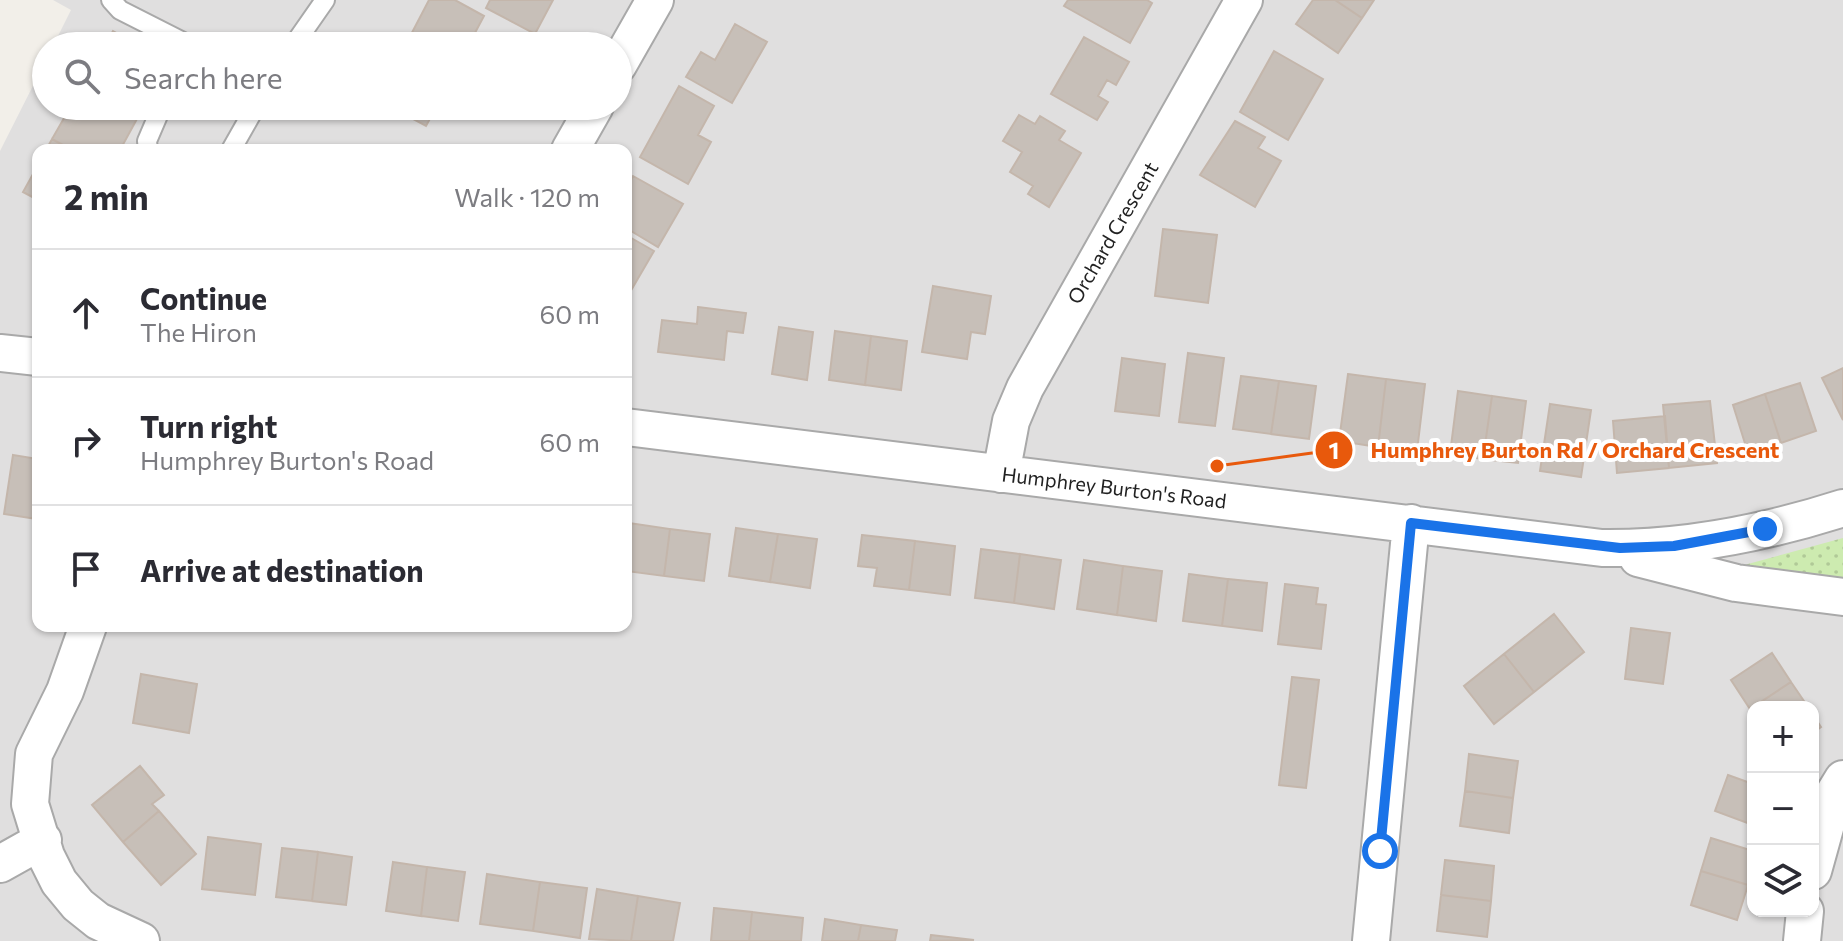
<!DOCTYPE html>
<html lang="en">
<head>
<meta charset="utf-8">
<style>
	:root { --surface:#fff; --page:#f2f2f3; --text:#2b2b33; --muted:#7c7c81; --line:#e1e1e2 }
	body { margin:0; font-family:Commissioner,sans-serif; background:var(--page); color:var(--text) }
	.controls { position:absolute; right:24px; bottom:24px; display:grid; overflow:hidden; border-radius:16px; box-shadow:0 2px 6px #0004 }
	.controls button { width:72px; height:72px; display:grid; place-items:center; padding:0; border:0; border-bottom:2px solid var(--line); background:var(--surface); color:var(--text); font:40px sans-serif }
	.stop { position:absolute; width:24px; height:24px; margin:-18px; border:6px solid #1a73e8; border-radius:50%; background:#fff }
	.stop.end { background:#1a73e8; border-color:#fff; box-shadow:0 2px 8px #0008 }
	.list { margin:0; padding:0; list-style:none }
	h2 { display:flex; justify-content:space-between; align-items:center; height:104px; margin:0; padding:0 32px; font-size:34px }
	h2 small { font-size:26px; font-weight:400; color:var(--muted) }
	.list li { display:grid; grid-template-columns:52px 1fr auto; gap:24px; align-items:center; box-sizing:border-box; height:128px; padding:0 32px; border-top:2px solid var(--line) }
	.list b { display:block; font-size:30px; white-space:nowrap }
	.list p { margin:0; font-size:26px; white-space:nowrap; color:var(--muted) }
	.list em { font-size:26px; font-style:normal; color:var(--muted) }
	.icon { flex:none; width:44px; height:44px; fill:none; stroke:currentColor; stroke-width:2; stroke-linecap:round; stroke-linejoin:round }
	.map { position:relative; flex:none; width:1843px; height:941px; overflow:hidden }
	.search { position:absolute; background:var(--surface); box-shadow:0 2px 6px #0004; left:32px; top:32px; width:600px; height:88px; display:flex; align-items:center; gap:20px; box-sizing:border-box; padding:0 28px; border-radius:44px; color:var(--muted); font-size:30px }
	.panel { position:absolute; background:var(--surface); box-shadow:0 2px 6px #0004; left:32px; top:144px; width:600px; height:488px; border-radius:16px }
	.map>svg:first-child { display:block }
</style>
</head>
<body>
<div class="map">
<svg width="1843" height="941" viewBox="0 0 1843 941">
	<defs>
		<pattern id="grass-dots" width="8" height="8" patternUnits="userSpaceOnUse" patternTransform="scale(2)"><rect width="8" height="8" fill="#cdebb0"/><path d="M2 2h.1M6 6h.1" fill="none" stroke="#b0c997" stroke-width="1.8" stroke-linecap="round"/></pattern>
	</defs>
	<rect width="100%" height="100%" fill="#f2efe9"/>
	<path fill="#e0dfdf" fill-rule="evenodd" d="M53 0H1843V941H0V151L46 60V106H618V46H53L71 10ZM38 150H626V626H38ZM1753 707H1813V911H1753Z"/>
	<path fill="url(#grass-dots)" d="M1843 538V588L1737 567Z"/>
	<path fill="#c7bfb8" stroke="#c4b6ab" stroke-width="2" d="M429 0H455L484 16 468 46H405Z
		M490 0H553L535 34 486 8Z
		M1068 0H1147L1152 3 1130 43 1064 6Z
		M1313 0H1335L1362 18 1338 53 1296 24Z
		M1335 0H1374L1362 18Z
		M735 24 767 42 732 103 686 77 701 52 715 60Z
		M113 31 140 46H104Z
		M1084 37 1129 62 1116 85 1107 80 1098 96 1108 102 1097 120 1051 94Z
		M1274 51 1323 79 1288 140 1240 112Z
		M679 86 714 106 698 135 711 142 688 184 640 157Z
		M71 106H144L120 150H72L52 139Z
		M389 106H437L426 126Z
		M1019 115 1035 124 1040 116 1065 131 1059 140 1081 153 1049 207 1028 194 1033 186 1010 172 1022 152 1003 141Z
		M1235 121 1265 137 1258 148 1281 161 1255 207 1200 175Z
		M52 139 72 150H46Z
		M38 165V200L23 192Z
		M633 176 683 204 658 247 626 228V189Z
		M1163 229 1217 235 1208 303 1155 296Z
		M626 235 654 251 626 299Z
		M933 286 991 296 985 334 971 332 967 359 922 352Z
		M698 307 746 313 743 333 727 331 724 360 658 352 662 320 697 324Z
		M779 327 813 332 807 380 772 374Z
		M835 331 871 336 865 385 829 380Z
		M871 336 907 341 901 390 865 385Z
		M1188 353 1224 358 1215 426 1179 422Z
		M1122 358 1165 364 1159 416 1115 411Z
		M1843 368V420L1822 378Z
		M1348 374 1386 379 1378 447 1339 441Z
		M1241 376 1279 381 1271 434 1233 429Z
		M1386 379 1425 384 1417 451 1378 447Z
		M1279 381 1316 386 1309 439 1271 434Z
		M1800 383 1816 431 1781 443 1765 394Z
		M1458 391 1492 396 1483 459 1450 454Z
		M1765 394 1781 443 1748 453 1733 405Z
		M1492 396 1526 401 1518 463 1483 459Z
		M1710 401 1717 463 1669 468 1663 405Z
		M1550 404 1591 410 1581 477 1540 471Z
		M1665 416 1669 468 1617 473 1613 421Z
		M13 455 38 459 37 519 4 514Z
		M629 523 670 529 664 576 626 571Z
		M736 528 778 534 770 582 729 576Z
		M670 529 710 534 704 581 664 576Z
		M778 534 817 539 810 588 770 582Z
		M862 535 915 541 909 590 874 586 877 568 858 566Z
		M915 541 955 546 950 595 909 590Z
		M981 549 1020 554 1014 603 975 598Z
		M1020 554 1061 560 1054 609 1014 603Z
		M1084 560 1123 566 1117 615 1077 609Z
		M1123 566 1162 571 1156 621 1117 615Z
		M1189 574 1228 579 1222 626 1183 621Z
		M1228 579 1267 583 1262 631 1222 626Z
		M1285 584 1318 588 1316 604 1326 605 1321 649 1278 644Z
		M1554 614 1584 652 1534 692 1504 654Z
		M1631 628 1670 633 1663 684 1625 679Z
		M1772 653 1791 682 1750 709 1731 680Z
		M1504 654 1534 692 1494 724 1464 686Z
		M141 674 197 684 189 733 133 723Z
		M1292 677 1319 680 1306 788 1279 785Z
		M1791 682 1808 707H1753V714L1750 709Z
		M1813 715 1821 727 1813 733Z
		M1469 754 1518 761 1513 798 1465 791Z
		M140 766 164 795 152 804 159 811 123 842 92 805Z
		M1728 775 1753 784V825L1715 811Z
		M1465 791 1513 798 1509 833 1460 826Z
		M159 811 196 854 161 885 123 842Z
		M208 837 261 844 255 895 202 889Z
		M1711 838 1753 851 1748 885 1701 871Z
		M282 848 318 852 312 901 276 897Z
		M318 852 352 857 346 905 312 901Z
		M1445 860 1494 866 1491 901 1441 895Z
		M393 862 427 867 421 916 386 911Z
		M427 867 465 872 458 921 421 916Z
		M1701 871 1748 885 1737 920 1691 905Z
		M487 874 540 882 533 931 480 924Z
		M540 882 587 888 580 938 533 931Z
		M597 889 638 896 631 941 589 939Z
		M1441 895 1491 901 1487 937 1437 931Z
		M638 896 680 903 673 941H631Z
		M714 908 752 912 749 941H711Z
		M752 912 803 918 801 941H749Z
		M825 919 861 925 858 941H822Z
		M861 925 897 930 895 941H858Z
		M931 935 974 940 930 941Z"/>
	<g fill="none" stroke-linecap="round" stroke-linejoin="round">
		<defs>
			<path id="lane" d="M111 0 120 10 191 46
				M293 46 325 0
				M148 150 147 141 162 106
				M231 150 256 106"/>
			<path id="street" d="M618 65 655 0
				M570 150 595 106
				M0 353 38 357
				M626 427 1602 548C1684 549 1765 533 1843 508
				M1001 474 1011 421 1025 388 1244 0
				M1638 558 1736 583 1843 597
				M88 626 65 691 34 754 30 804 46 856 59 882 78 905 98 921 141 941
				M0 864 43 840
				M1813 871 1835 792 1843 779
				M1371 941 1411 523
				M1802 941 1805 911"/>
		</defs>
		<use href="#lane" stroke="#a9a9a9" stroke-width="22"/>
		<use href="#street" stroke="#a9a9a9" stroke-width="40"/>
		<use href="#lane" stroke="#fff" stroke-width="18"/>
		<use href="#street" stroke="#fff" stroke-width="36"/>
	</g>
	<g fill="none" stroke-linecap="round" stroke-linejoin="round">
		<path stroke="#1a73e8" stroke-width="10" d="M1380 851 1411 523 1620 548 1674 546 1765 529"/>
	</g>
	<g text-anchor="middle" stroke-width="8" stroke-linejoin="round" paint-order="stroke">
		<g font-size="20" fill="#222" stroke="#fff">
			<text transform="translate(1113 233) rotate(-60)" y="7">Orchard Crescent</text>
			<text transform="translate(1114 488) rotate(7)" y="7">Humphrey Burton's Road</text>
		</g>
	</g>
	<path fill="none" stroke="#e8590c" stroke-width="3" d="M1217 466L1334 450"/>
	<g fill="#e8590c" stroke="#fff" stroke-width="3">
		<circle cx="1217" cy="466" r="8"/>
		<circle cx="1334" cy="450" r="20"/>
	</g>
	<g font-size="24" text-anchor="middle" font-weight="bold" fill="#fff">
		<text x="1334" y="459">1</text>
	</g>
	<g font-size="22" text-anchor="middle" font-weight="bold" fill="#e8590c" stroke="#fff" stroke-width="8" stroke-linejoin="round" paint-order="stroke">
		<text x="1575" y="458">Humphrey Burton Rd / Orchard Crescent</text>
	</g>
</svg>
<div class="controls">
<button>+</button>
<button>−</button>
<button><svg class="icon" aria-label="layers" viewBox="0 0 24 24"><path d="M12 4l9 5-9 5-9-5zM3 14l9 5 9-5"/></svg></button>
</div>
<div class="stop" style="left:1380px;top:851px"></div>
<div class="stop end" style="left:1765px;top:529px"></div>
<div class="search"><svg class="icon" aria-label="search" viewBox="0 0 24 24"><circle cx="10" cy="10" r="6"/><path d="M15 15l6 6"/></svg>Search here</div>
<section class="panel">
<h2>2 min<small>Walk · 120 m</small></h2>
<ul class="list">
<li><svg class="icon" aria-label="ahead" viewBox="0 0 24 24"><path d="M12 20V5M6 11l6-6 6 6"/></svg><div><b>Continue</b><p>The Hiron</p></div><em>60 m</em></li>
<li><svg class="icon" aria-label="right" viewBox="0 0 24 24"><path d="M7 20v-9h11M14 6l5 5-5 5"/></svg><div><b>Turn right</b><p>Humphrey Burton's Road</p></div><em>60 m</em></li>
<li><svg class="icon" aria-label="arrive" viewBox="0 0 24 24"><path d="M6 21V4h12l-3 4 3 4H6"/></svg><div><b>Arrive at destination</b></div></li>
</ul>
</section>
</div>
</body>
</html>
